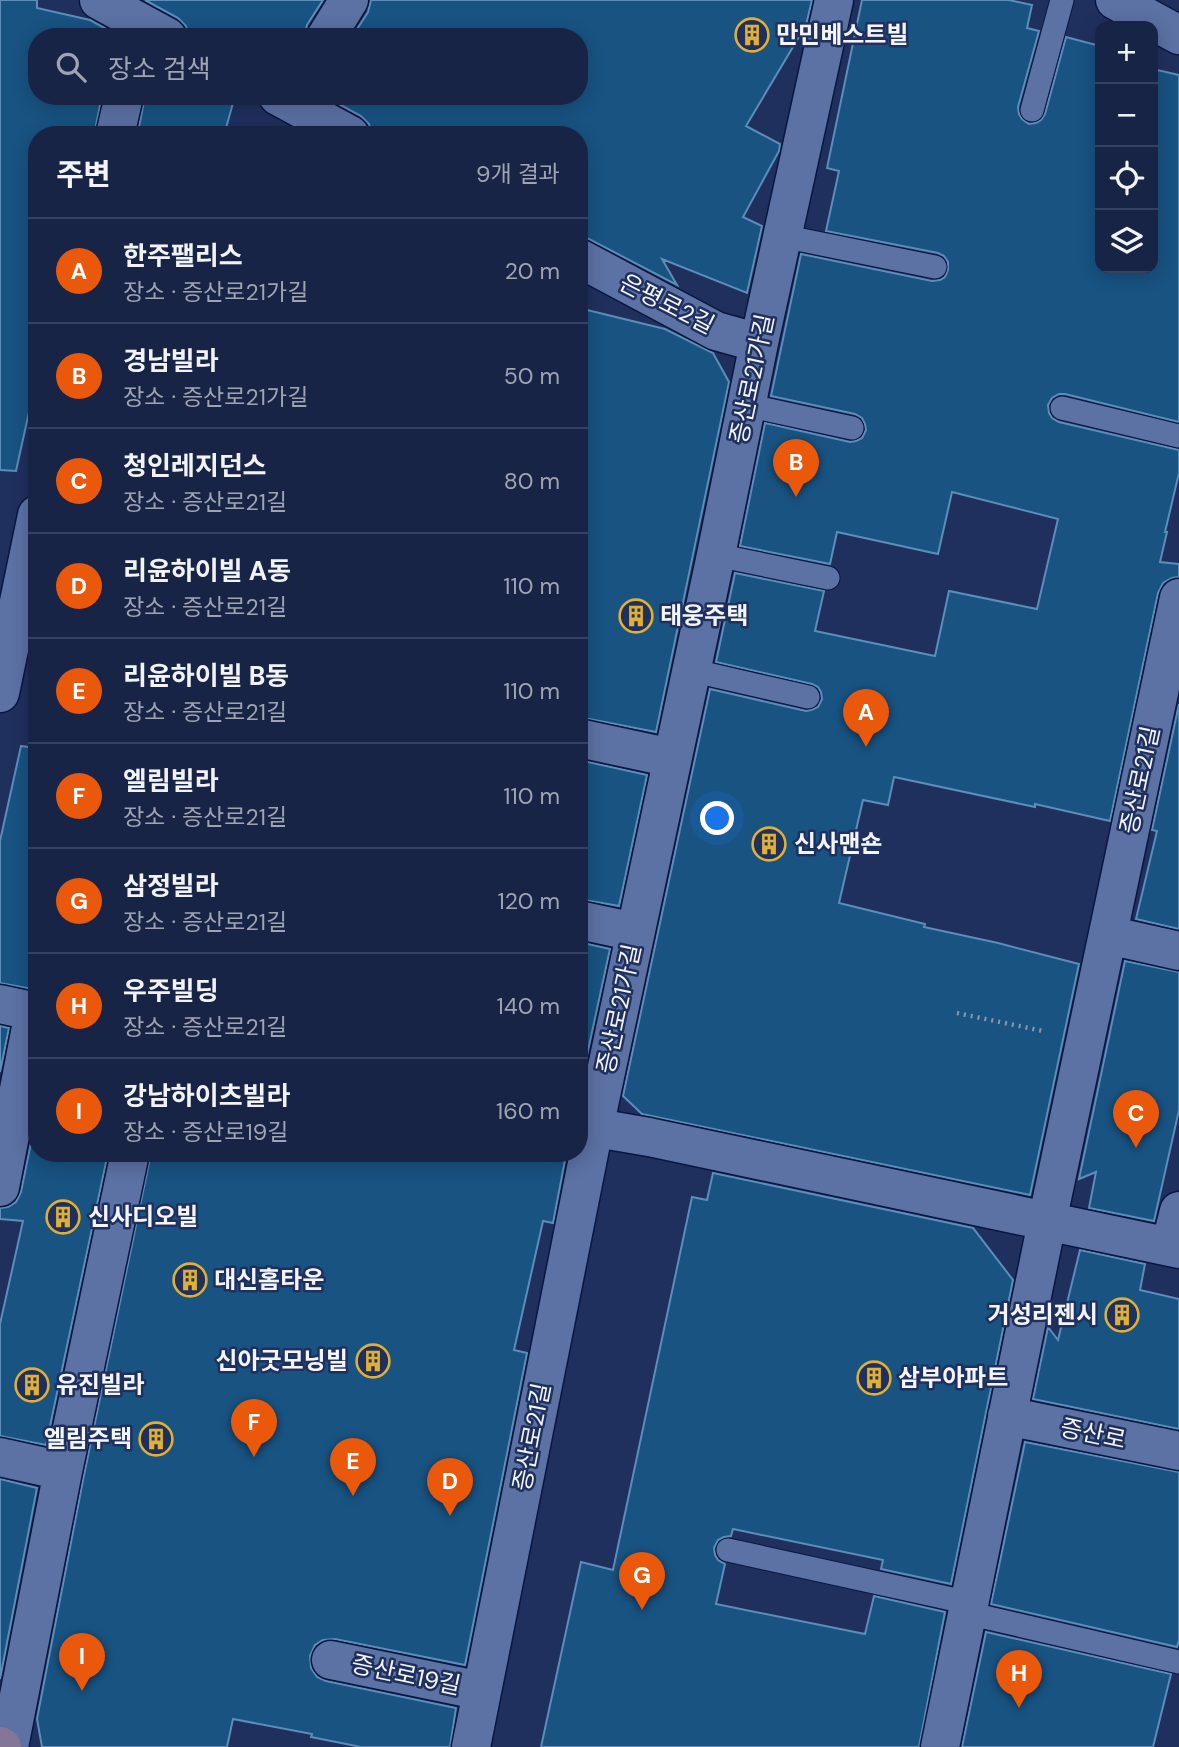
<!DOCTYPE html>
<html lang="ko">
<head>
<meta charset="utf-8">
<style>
	:root { --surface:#182446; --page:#212c4d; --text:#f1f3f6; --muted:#9fa4b3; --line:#36415f; --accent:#ea580c }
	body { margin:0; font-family:"DM Sans","Noto Sans KR",sans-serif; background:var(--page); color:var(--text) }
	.controls { position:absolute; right:21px; top:21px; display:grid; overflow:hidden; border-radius:14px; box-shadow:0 4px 18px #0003 }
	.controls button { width:63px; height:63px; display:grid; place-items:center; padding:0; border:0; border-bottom:2px solid var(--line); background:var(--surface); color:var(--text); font:35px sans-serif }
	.you { position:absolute; left:718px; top:819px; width:24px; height:24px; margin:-18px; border:5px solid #fff; border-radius:50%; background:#1a73e8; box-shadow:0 0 0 10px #1a73e833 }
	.badge { display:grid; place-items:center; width:46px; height:46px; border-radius:50%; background:var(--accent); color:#fff; font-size:23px; font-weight:700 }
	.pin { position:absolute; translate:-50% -58px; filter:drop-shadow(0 2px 4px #0008) }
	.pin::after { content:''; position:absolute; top:37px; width:24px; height:21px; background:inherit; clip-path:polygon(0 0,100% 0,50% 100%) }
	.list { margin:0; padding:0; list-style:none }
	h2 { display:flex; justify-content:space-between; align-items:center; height:91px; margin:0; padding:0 28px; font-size:30px }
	h2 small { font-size:23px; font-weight:400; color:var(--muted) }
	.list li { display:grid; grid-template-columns:46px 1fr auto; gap:21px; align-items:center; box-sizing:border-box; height:105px; padding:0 28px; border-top:2px solid var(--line) }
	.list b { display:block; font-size:26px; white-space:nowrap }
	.list p { margin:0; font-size:23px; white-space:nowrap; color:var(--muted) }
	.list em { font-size:23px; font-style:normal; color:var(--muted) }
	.icon { flex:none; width:38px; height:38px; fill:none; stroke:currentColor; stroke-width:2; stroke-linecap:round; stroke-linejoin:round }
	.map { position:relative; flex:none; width:1179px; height:1747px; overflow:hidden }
	.search { position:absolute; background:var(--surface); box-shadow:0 4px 18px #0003; left:28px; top:28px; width:560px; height:77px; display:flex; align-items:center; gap:18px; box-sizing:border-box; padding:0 24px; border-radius:28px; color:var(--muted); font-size:26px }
	.panel { position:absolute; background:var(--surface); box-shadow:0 4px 18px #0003; left:28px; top:126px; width:560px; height:1036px; border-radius:28px }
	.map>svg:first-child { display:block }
</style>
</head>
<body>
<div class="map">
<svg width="1179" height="1747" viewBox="0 0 1179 1747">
	<rect width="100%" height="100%" fill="#20305e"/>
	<path fill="#185382" stroke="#5d8db9" stroke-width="2" d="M0 0H37V8L90 20 121 37H37V96H102L94 135H37V376L16 471 0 470Z
		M145 0H323L307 25 304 37H189L186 26 178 18Z
		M371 0H812L806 25 746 126 780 144 779 151 743 217 762 226 747 293 662 259 677 285 589 239 579 236V135H372L369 124 361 116 324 96H579V37H352L368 12Z
		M862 0H1009L1032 5 1027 28 1039 31 1018 107 1019 114 1022 119 1029 124 1036 123 1041 120 1045 114 1066 37 1100 46V268H1153V69L1179 75V422L1065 394H1059L1052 398 1048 405 1049 413 1052 418 1059 422 1179 450V473L1165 532H1167L1160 562 1179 564V577L1172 578 1163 583 1158 593 1110 821 1035 804V807L894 777 888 805 863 800 839 903 925 924 924 927 998 943 1079 964 1030 1195 642 1114 623 1096 710 689 806 711 811 710 818 707 822 699 821 692 818 687 812 684 716 662 735 573 824 591 815 631 935 656 949 591 1037 609 1058 519 952 492 938 554 837 532 830 564 740 546 765 423 850 442 856 441 862 438 866 430 865 424 862 418 855 414 771 396 801 254 932 281 940 280 945 277 948 270V262L944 256 938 253 826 231 839 171 827 168Z
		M145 96H235L224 135H166L139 127Z
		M579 308 665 329 713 353 729 382 656 732 579 717Z
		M1179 704V929L1136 919 1157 831 1152 830Z
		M21 746 37 748V990L0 983V841Z
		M579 760 647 775 619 906 579 899Z
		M579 942 610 949 579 1092Z
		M1125 961 1179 972V1110L1154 1221 1089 1208 1096 1172 1079 1179Z
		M0 1026 9 1028 0 1072Z
		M37 1113V1153H108L46 1445 0 1436V1324L23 1221 0 1219V1208L8 1207 16 1202 21 1192Z
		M151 1153H558L565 1160 553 1223 543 1221 514 1350 527 1353 465 1665 335 1639 323 1640 315 1645 310 1656 311 1668 317 1677 326 1681 456 1708 450 1747H361L311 1737 312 1734 233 1719 227 1747H42L37 1719 84 1475Z
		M713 1173 973 1228 1013 1280 951 1584 881 1569 883 1560 733 1529 731 1536 724 1537 718 1540 714 1548 715 1555 718 1560 725 1564 716 1604 865 1634 874 1596 945 1612 919 1747H541L581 1562 613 1570 692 1197 707 1200Z
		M1080 1250 1145 1264 1140 1290 1179 1299V1429L1033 1399 1048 1327 1058 1340Z
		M1025 1442 1179 1472V1640L1177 1647 991 1604Z
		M0 1479 37 1488 0 1679Z
		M986 1632 1171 1674 1153 1747H962Z"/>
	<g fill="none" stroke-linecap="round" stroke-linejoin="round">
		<defs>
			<path id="lane" d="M1032 110 1062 0
				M782 236 935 267
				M746 405 852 428
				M1062 408 1179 436
				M716 555 828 578
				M690 670 808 697
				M728 1550 970 1603
				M967 1613 1179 1662"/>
			<path id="street" d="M99 0 167 37
				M1115 0 1179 35
				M326 37 349 0
				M278 96 350 135
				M115 135 124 96
				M579 258 716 331 759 343
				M0 693 37 515
				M579 738 672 758
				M579 920 635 932
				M1108 935 1179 951
				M0 1004 37 1012
				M579 1125 649 1137 1179 1249
				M0 1187 34 1012
				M1170 1247 1179 1211
				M1007 1416 1179 1451
				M0 1457 63 1471
				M331 1660 482 1691
				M9 1747 63 1471 130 1153
				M471 1747 594 1128 716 555 759 343 834 0
				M940 1747 1047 1222 1179 598"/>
			<path id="secondary" d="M0 1746 2 1747"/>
		</defs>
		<use href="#lane" stroke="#091641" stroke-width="25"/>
		<use href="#street" stroke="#091641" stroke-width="41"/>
		<use href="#secondary" stroke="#091641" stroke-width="41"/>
		<path stroke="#8d97b0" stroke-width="4.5" stroke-dasharray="2 5" stroke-linecap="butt" d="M957 1013 1043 1031"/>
		<use href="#lane" stroke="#5c71a4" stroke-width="23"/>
		<use href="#street" stroke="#5c71a4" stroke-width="38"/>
		<use href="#secondary" stroke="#847696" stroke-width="38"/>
	</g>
	<defs>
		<symbol id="building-ring" viewBox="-11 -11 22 22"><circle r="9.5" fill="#20305e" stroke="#dfb034" stroke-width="1.5"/><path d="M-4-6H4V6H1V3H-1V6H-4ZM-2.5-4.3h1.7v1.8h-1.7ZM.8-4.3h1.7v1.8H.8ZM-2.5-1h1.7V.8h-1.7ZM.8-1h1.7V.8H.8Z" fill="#dfb034"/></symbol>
	</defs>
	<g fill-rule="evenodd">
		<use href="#building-ring" x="733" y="16" width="38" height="38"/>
		<use href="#building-ring" x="617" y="597" width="38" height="38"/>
		<use href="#building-ring" x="750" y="825" width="38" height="38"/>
		<use href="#building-ring" x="44" y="1198" width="38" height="38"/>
		<use href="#building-ring" x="171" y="1261" width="38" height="38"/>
		<use href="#building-ring" x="1103" y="1296" width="38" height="38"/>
		<use href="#building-ring" x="354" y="1342" width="38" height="38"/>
		<use href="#building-ring" x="855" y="1359" width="38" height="38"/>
		<use href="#building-ring" x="13" y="1366" width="38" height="38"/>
		<use href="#building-ring" x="137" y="1420" width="38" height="38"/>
	</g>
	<g text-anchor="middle" stroke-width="5" stroke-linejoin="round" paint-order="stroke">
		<g font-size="24" font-weight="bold" fill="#f2f5fb" stroke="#20305e" text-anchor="start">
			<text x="776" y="43">만민베스트빌</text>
			<text x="660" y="624">태웅주택</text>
			<text x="794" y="852">신사맨숀</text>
			<text x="88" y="1225">신사디오빌</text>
			<text x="214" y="1288">대신홈타운</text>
			<text x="1098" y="1323" text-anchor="end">거성리젠시</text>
			<text x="348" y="1369" text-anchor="end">신아굿모닝빌</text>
			<text x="898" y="1386">삼부아파트</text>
			<text x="56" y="1393">유진빌라</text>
			<text x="132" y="1447" text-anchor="end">엘림주택</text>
		</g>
		<g font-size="24" fill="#f2f5fb" stroke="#20305e">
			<text transform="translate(667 304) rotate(27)" y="8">은평로2길</text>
			<text transform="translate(752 379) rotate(-78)" y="8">증산로21가길</text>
			<text transform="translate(1140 780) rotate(-78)" y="8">증산로21길</text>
			<text transform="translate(619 1009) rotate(-78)" y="8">증산로21가길</text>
			<text transform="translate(1093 1434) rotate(12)" y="8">증산로</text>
			<text transform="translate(532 1437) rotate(-79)" y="8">증산로21길</text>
			<text transform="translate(406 1675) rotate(12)" y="8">증산로19길</text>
		</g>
	</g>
</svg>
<div class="controls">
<button>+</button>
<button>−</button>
<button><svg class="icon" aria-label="locate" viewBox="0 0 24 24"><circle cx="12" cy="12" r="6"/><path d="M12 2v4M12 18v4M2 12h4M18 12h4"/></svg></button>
<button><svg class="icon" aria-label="layers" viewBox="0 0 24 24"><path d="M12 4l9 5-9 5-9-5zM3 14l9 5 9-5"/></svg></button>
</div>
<div class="you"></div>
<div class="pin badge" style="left:866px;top:747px">A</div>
<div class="pin badge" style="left:796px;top:497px">B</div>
<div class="pin badge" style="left:1136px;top:1148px">C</div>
<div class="pin badge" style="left:450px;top:1516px">D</div>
<div class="pin badge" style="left:353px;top:1496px">E</div>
<div class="pin badge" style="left:254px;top:1457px">F</div>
<div class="pin badge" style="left:642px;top:1610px">G</div>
<div class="pin badge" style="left:1019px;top:1708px">H</div>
<div class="pin badge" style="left:82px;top:1691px">I</div>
<div class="search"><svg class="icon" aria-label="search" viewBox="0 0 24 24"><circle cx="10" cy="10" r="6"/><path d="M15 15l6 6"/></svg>장소 검색</div>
<section class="panel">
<h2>주변<small>9개 결과</small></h2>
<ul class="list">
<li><span class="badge">A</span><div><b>한주팰리스</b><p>장소 · 증산로21가길</p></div><em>20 m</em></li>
<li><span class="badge">B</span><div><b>경남빌라</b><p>장소 · 증산로21가길</p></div><em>50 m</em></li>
<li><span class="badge">C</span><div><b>청인레지던스</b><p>장소 · 증산로21길</p></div><em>80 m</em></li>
<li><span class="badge">D</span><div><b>리윤하이빌 A동</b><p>장소 · 증산로21길</p></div><em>110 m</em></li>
<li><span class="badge">E</span><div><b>리윤하이빌 B동</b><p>장소 · 증산로21길</p></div><em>110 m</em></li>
<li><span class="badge">F</span><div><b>엘림빌라</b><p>장소 · 증산로21길</p></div><em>110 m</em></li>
<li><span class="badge">G</span><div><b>삼정빌라</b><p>장소 · 증산로21길</p></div><em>120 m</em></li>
<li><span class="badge">H</span><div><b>우주빌딩</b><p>장소 · 증산로21길</p></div><em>140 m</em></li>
<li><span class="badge">I</span><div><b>강남하이츠빌라</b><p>장소 · 증산로19길</p></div><em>160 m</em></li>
</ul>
</section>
</div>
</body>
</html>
